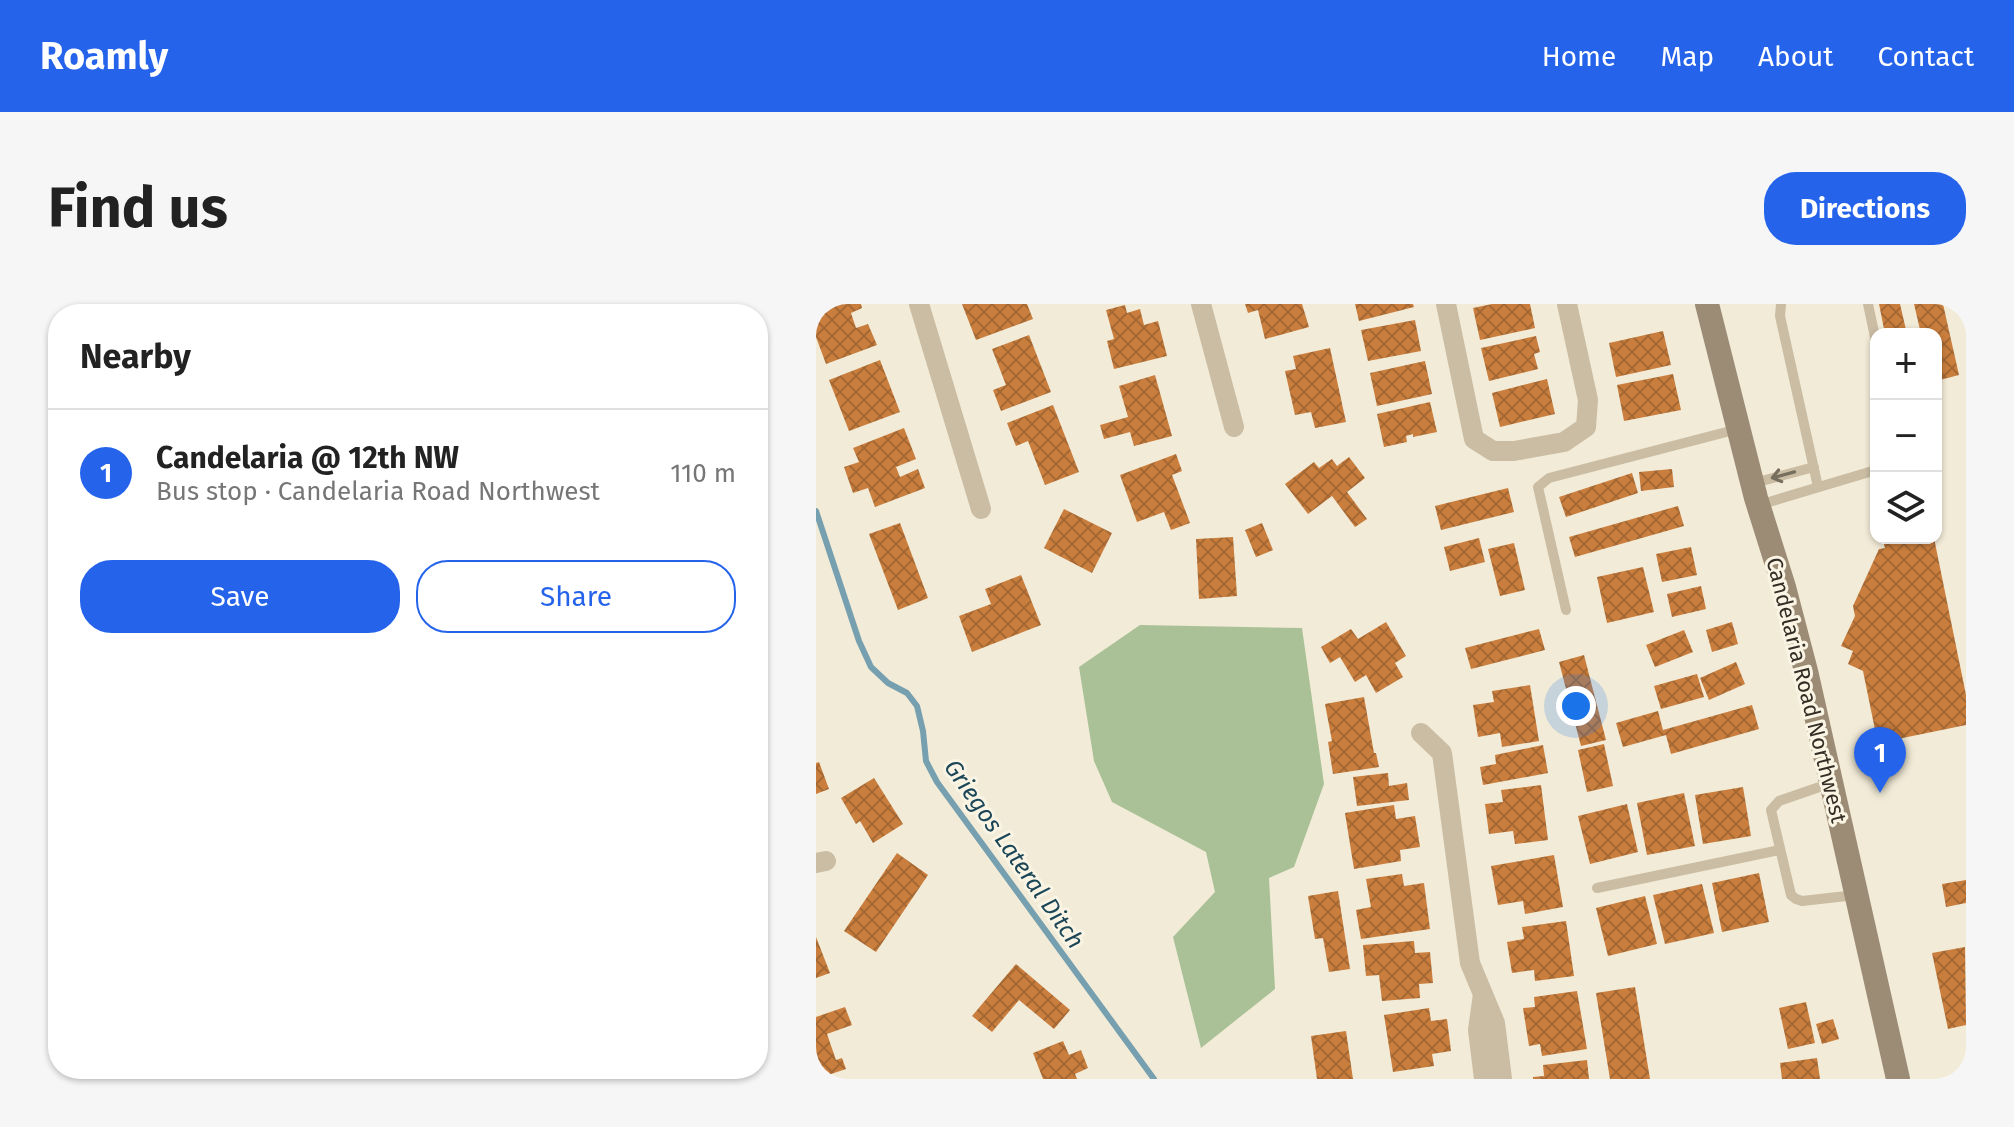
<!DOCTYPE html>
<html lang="en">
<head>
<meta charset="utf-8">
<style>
	:root { --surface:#fff; --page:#f6f6f6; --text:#222; --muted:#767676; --line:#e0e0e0; --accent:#2563eb }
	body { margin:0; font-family:"Fira Sans",sans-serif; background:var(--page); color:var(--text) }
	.controls { position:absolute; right:24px; top:24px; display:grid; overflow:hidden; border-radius:16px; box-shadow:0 2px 6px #0004 }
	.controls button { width:72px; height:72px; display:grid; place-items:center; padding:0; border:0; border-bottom:2px solid var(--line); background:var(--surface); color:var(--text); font:40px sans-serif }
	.you { position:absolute; left:760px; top:402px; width:28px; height:28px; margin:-20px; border:6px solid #fff; border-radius:50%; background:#1a73e8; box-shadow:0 0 0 12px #1a73e833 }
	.badge { display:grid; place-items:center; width:52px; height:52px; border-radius:50%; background:var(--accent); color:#fff; font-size:26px; font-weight:700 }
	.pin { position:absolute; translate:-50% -66px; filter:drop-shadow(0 2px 4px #0008) }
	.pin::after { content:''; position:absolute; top:42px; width:28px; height:24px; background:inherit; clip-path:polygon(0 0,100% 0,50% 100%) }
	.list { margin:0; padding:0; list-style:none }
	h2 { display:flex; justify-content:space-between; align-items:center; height:104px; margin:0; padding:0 32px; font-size:34px }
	h2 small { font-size:26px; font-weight:400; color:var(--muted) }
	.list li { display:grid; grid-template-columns:52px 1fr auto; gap:24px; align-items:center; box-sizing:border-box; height:128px; padding:0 32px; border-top:2px solid var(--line) }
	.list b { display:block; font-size:30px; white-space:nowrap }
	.list p { margin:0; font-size:26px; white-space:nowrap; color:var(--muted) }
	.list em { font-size:26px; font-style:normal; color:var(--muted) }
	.actions { display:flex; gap:16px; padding:24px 32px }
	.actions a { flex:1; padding:18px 0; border:2px solid var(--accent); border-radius:32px; text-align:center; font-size:28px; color:var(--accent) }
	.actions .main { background:var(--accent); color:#fff }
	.icon { flex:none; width:44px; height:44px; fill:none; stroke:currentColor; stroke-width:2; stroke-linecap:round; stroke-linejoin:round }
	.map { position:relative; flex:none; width:1150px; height:775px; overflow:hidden; border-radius:32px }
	header { display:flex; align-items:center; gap:48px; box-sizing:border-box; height:112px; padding:0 40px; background:var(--accent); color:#fff }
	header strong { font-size:38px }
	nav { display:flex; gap:44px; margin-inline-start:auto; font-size:28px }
	.intro { display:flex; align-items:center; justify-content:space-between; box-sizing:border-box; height:192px; padding:0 48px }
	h1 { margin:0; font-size:56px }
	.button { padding:20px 36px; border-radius:32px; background:var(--accent); color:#fff; font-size:28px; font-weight:700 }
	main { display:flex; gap:48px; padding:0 48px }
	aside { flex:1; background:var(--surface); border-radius:32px; box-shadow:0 2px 6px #0004 }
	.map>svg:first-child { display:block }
</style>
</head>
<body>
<header>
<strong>Roamly</strong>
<nav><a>Home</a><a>Map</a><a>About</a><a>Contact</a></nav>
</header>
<div class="intro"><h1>Find us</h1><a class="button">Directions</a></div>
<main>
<aside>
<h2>Nearby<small></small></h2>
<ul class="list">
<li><span class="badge">1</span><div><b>Candelaria @ 12th NW</b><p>Bus stop · Candelaria Road Northwest</p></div><em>110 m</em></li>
</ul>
<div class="actions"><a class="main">Save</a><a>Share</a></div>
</aside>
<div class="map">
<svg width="1150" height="775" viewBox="0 0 1150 775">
	<defs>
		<pattern id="building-cross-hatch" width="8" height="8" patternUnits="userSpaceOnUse" patternTransform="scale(2)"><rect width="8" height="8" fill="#ca7e3d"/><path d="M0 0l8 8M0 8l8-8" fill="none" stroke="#a56833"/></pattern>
	</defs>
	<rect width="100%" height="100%" fill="#f2ebd7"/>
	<path fill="#aac197" d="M324 321 486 324 508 480 478 563 453 574 459 685 385 744 357 633 399 588 390 548 296 498 278 457 263 363Z"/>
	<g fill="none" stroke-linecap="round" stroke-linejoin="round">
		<path stroke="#76a0af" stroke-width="6" d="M0 207 43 337 55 363 72 379 91 389 101 402 107 427 110 457 121 478 338 775"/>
	</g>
	<path fill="url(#building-cross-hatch)" d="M0 0H45L46 4 35 9 40 24 52 20 61 41 10 60 0 33Z
		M146 0H211L217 15 160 36Z
		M429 0H486L493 23 449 35 442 6 432 9Z
		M539 0H597L598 3 543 17Z
		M676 0H714L719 24 664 36 657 4Z
		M1063 0H1084L1091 30H1069Z
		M1098 0H1127L1143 71 1120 77V30H1105Z
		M309 1 311 9 324 5 328 21 342 17 351 52 298 65 291 37 298 35 290 6Z
		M599 16 605 47 552 57 545 26Z
		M847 27 855 61 800 73 793 39Z
		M213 31 235 88 185 107 177 86 190 81 176 45Z
		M720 32 724 48 718 50 722 65 673 77 665 44Z
		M514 44 530 118 499 124 495 108 479 111 469 67 480 65 477 52Z
		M64 56 84 108 33 127 13 76Z
		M609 57 616 90 561 102 554 69Z
		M857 70 865 106 808 117 801 81Z
		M339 71 356 132 318 142 314 128 288 135 284 121 312 113 303 82Z
		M731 75 739 110 684 123 676 89Z
		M614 98 621 128 597 133V130L590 132 591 138 568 143 561 110Z
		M237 101 263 168 229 181 212 137 200 142 191 119Z
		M88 124 100 155 80 163 84 173 102 165 109 184 59 203 52 184 37 189 28 163 43 158 37 144Z
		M360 150 366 167 356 171 374 219 355 226 348 208 321 218 304 171Z
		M533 153 549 174 531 188 551 215 539 223 516 192 492 210 469 180 498 158 503 164 516 155 521 162Z
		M856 165 858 183 825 187 823 168Z
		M816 169 822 189 750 213 743 193Z
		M692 184 698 208 625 226 619 202Z
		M862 202 868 222 759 253 753 233Z
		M248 205 296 229 276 269 228 244Z
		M84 219 112 294 82 306 53 230Z
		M446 219 457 246 440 253 429 226Z
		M417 233 421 292 383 295 380 235Z
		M663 234 669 258 634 267 628 243Z
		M1066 234H1118L1150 391V421L1072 437 1076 458 1066 460 1047 367 1032 360 1037 347 1025 342 1039 312 1037 302 1063 245 1069 244Z
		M698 239 709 286 684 292 672 245Z
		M875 243 881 271 846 278 840 250Z
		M827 263 838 308 791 319 781 273Z
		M205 271 225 321 156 348 143 312 175 300 169 285Z
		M885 282 890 305 856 313 851 290Z
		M570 318 590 352 579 359 587 373 560 389 550 371 539 378 524 353 514 359 505 343 535 325 542 335Z
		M916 318 922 340 896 348 890 326Z
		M723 325 729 346 655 365 649 344Z
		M868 326 877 348 839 363 830 341Z
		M768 351 790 436 765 442 743 358Z
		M920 358 929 380 893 396 884 374Z
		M881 370 888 393 845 405 838 382Z
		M714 381 723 437 686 443 684 429 662 433 657 401 678 398 676 387Z
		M548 393 558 449H560L563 463 517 470 512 438 516 437 509 400Z
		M936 401 943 425 855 450 850 431 807 443 800 419 842 407 847 426Z
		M788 440 797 482 771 488 762 446Z
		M727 441 732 469 667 481 664 463 680 460 679 451Z
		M3 458 13 485 0 490V459Z
		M572 469 573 482 591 479 593 496 541 502 537 473Z
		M58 474 87 520 57 539 44 517 40 520 25 494Z
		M725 481 732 536 699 540 697 527 673 530 669 500 687 498 685 486Z
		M927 483 935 532 887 540 879 491Z
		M868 489 879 542 831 551 821 499Z
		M811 500 822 548 774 560 762 512Z
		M578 501 580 515 599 512 604 543 584 546 585 557 538 565 529 509Z
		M81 549 112 571 60 648 28 627Z
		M738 551 747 603 709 610 707 597 682 601 675 562Z
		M943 569 953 618 906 628 896 579Z
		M586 570 588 582 608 579 614 625 545 635 540 606 555 603 550 575Z
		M1150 576V599L1130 603 1126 580Z
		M886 580 898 629 849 640 837 591Z
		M522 587 534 665 513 668 507 634 499 635 492 592Z
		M829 592 841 640 792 652 780 604Z
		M750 617 758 672 719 677 718 666 696 669 691 638 708 635 706 623Z
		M0 633 14 669 0 674Z
		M598 637 599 649 614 648 617 679 603 680 604 694 566 697 563 671 550 672 547 641Z
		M1149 643 1150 721 1132 725 1116 649Z
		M200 660 254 706 238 725 203 696 176 728 156 712Z
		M819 683 834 775H794L780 689Z
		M761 687 771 745 726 752 724 740 713 742 707 704 719 703 718 693Z
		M990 698 999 739 972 745 963 704Z
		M29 703 36 721 11 730 20 756 26 754 30 765 0 775V713Z
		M613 704 615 717 631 715 635 747 616 750 618 762 577 768 568 711Z
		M1017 715 1023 735 1006 740 1000 720Z
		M530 727 537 775H501L495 732Z
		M247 737 253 751 265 746 272 764 259 770 261 775H227L217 749Z
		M1001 754 1004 775H966L964 759Z
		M771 756 773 775H717V773L728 772 727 761Z"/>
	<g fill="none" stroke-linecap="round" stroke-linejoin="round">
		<path stroke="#cabda3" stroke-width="10" d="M965 0 964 12 1002 183
			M1052 0 1060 38
			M938 179 998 163
			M943 201 1060 166
			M750 306 722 183 733 174 922 125
			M1015 479 963 497 955 506 975 591 980 595 986 597 1040 591
			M781 584 964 546"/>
		<path stroke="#cabda3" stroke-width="20" d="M103 0 165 205
			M385 0 418 123
			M630 0 658 135 677 147H698L748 138 770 123 772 96 751 0
			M605 429 626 449 654 659 679 719 686 775
			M0 559 10 557
			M667 690 662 726 668 775"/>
		<path stroke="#9d8c75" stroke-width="24" d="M891 0 940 194 968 283 990 367 1082 775"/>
	</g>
	<defs><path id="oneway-shaft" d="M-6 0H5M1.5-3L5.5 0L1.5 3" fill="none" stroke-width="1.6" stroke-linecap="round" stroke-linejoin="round" transform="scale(2)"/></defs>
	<use stroke="#786e5e" href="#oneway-shaft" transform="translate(967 171) rotate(165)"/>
	<g text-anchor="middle" stroke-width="6" stroke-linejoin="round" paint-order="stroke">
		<g font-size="22" fill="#342d25" stroke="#f9f4e3">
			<text transform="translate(991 386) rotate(76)" y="8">Candelaria Road Northwest</text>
		</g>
		<g font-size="24" font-style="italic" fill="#1a4657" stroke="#f9f4e3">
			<text transform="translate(198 550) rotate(55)" y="8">Griegos Lateral Ditch</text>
		</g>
	</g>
</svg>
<div class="controls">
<button>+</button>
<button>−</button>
<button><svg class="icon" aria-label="layers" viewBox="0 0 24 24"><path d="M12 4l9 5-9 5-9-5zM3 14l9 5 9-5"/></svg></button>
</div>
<div class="you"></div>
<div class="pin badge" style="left:1064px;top:489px">1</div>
</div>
</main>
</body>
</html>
